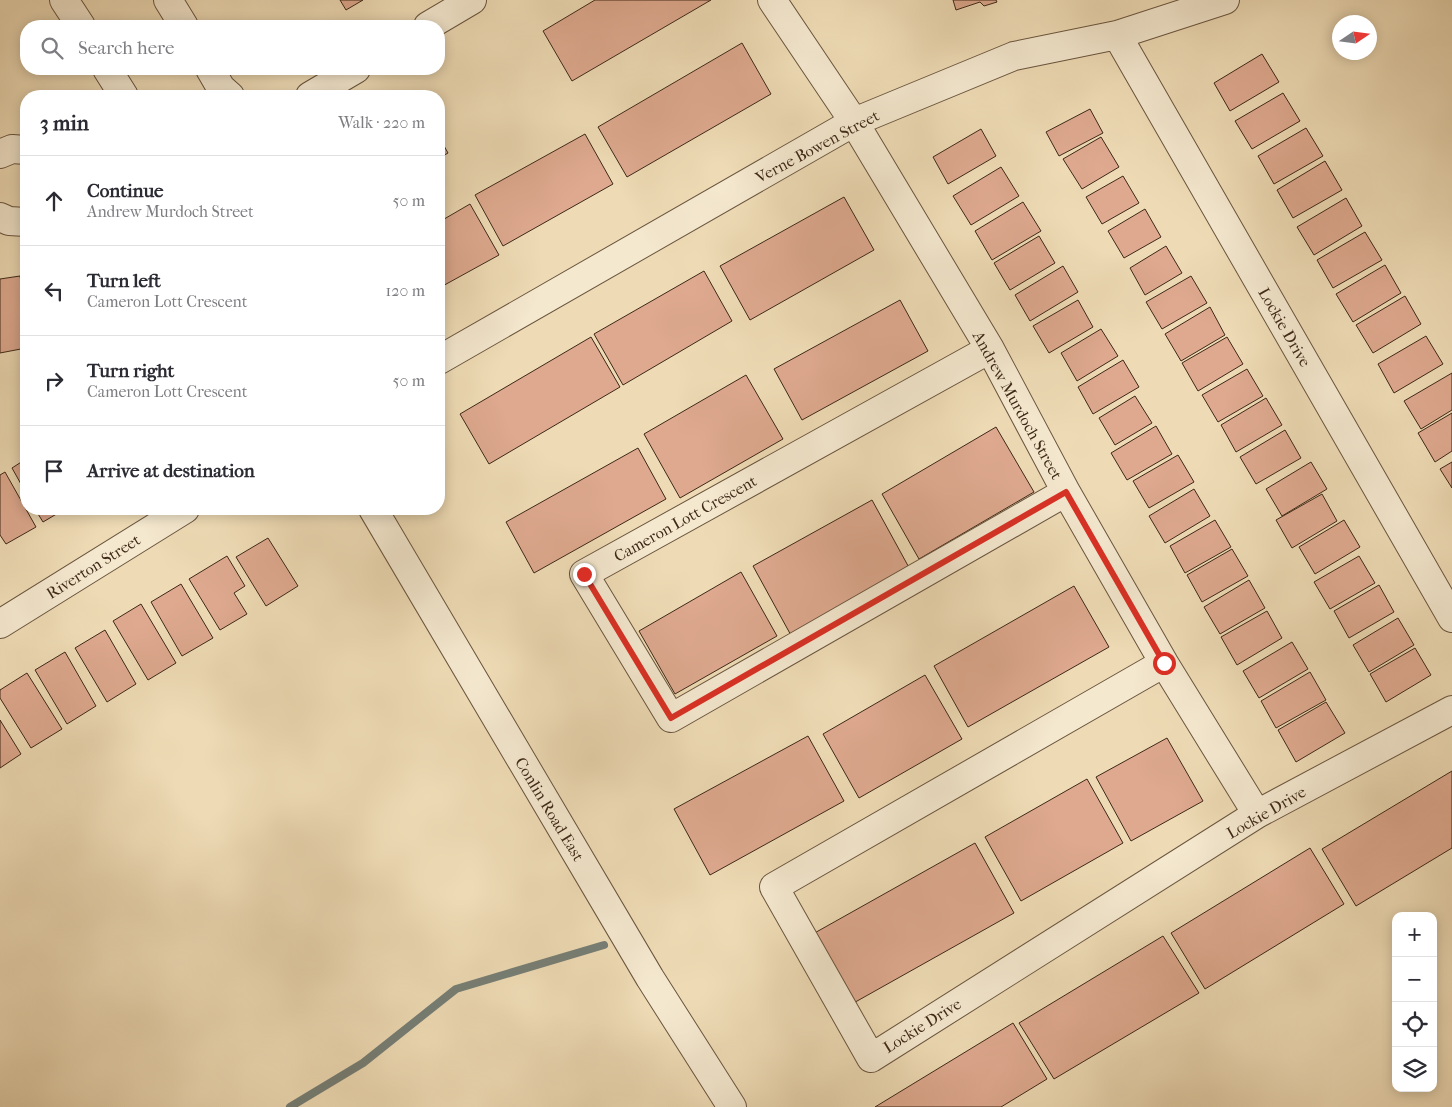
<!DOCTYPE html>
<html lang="en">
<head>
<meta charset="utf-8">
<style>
	:root { --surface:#fff; --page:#f7f7f7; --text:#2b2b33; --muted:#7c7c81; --line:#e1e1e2 }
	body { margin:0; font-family:"IM FELL French Canon",serif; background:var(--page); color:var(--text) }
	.controls { position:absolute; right:15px; bottom:15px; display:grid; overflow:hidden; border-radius:10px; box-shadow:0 2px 12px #0003 }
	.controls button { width:45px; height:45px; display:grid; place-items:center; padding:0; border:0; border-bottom:1px solid var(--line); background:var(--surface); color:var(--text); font:25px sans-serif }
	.compass { position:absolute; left:1332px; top:15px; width:45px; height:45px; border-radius:50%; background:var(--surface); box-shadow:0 2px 12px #0003; rotate:77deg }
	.stop { position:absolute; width:15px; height:15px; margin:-11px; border:4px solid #d93025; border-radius:50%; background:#fff }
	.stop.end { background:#d93025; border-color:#fff; box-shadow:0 1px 5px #0008 }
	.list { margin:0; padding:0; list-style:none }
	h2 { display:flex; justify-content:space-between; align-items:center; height:65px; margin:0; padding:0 20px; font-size:21px }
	h2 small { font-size:16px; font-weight:400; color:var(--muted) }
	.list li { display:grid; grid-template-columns:32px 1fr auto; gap:15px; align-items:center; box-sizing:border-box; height:90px; padding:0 20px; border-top:1px solid var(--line) }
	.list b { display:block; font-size:19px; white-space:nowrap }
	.list p { margin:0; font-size:16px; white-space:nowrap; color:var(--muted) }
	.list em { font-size:16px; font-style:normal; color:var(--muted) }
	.icon { flex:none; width:28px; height:28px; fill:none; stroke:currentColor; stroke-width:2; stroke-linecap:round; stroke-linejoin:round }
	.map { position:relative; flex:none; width:1452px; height:1107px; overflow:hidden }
	.search { position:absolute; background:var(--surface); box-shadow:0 2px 12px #0003; left:20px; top:20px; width:425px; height:55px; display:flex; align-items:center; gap:12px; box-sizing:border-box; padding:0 18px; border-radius:20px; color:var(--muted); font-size:19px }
	.panel { position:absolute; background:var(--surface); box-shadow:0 2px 12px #0003; left:20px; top:90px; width:425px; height:425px; border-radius:20px }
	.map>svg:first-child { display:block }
</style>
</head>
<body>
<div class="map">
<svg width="1452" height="1107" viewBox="0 0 1452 1107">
	<rect width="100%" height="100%" fill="#eedbb5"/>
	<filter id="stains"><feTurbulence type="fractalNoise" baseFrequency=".004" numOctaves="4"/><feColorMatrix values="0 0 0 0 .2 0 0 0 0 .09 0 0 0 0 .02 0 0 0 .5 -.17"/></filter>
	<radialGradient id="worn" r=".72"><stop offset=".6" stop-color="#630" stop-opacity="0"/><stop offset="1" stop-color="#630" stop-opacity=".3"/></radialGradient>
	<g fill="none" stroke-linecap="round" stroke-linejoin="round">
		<path stroke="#767f76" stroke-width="8" d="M290 1107 363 1063 456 989 604 945"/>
	</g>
	<path fill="#dea98f" stroke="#3e2817" d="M340 0H363L346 10Z
		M595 0H711L572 81 543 31Z
		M953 0H996L997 2 984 6 980 2 956 10Z
		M742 43 771 94 627 177 598 127Z
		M1262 54 1279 82 1230 111 1214 83Z
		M1283 93 1300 121 1252 149 1235 121Z
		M1090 109 1103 133 1059 156 1046 132Z
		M1306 128 1323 156 1274 184 1258 156Z
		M981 129 996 156 948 184 933 157Z
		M585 134 613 184 503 246 475 195Z
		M439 137 448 153 439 158Z
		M1101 137 1119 167 1082 189 1063 159Z
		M1325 161 1342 190 1293 218 1277 190Z
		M1001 167 1019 196 971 225 953 196Z
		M1123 176 1139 203 1102 224 1086 197Z
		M844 197 874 250 750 320 720 266Z
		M1346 198 1362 226 1314 255 1297 227Z
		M1023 202 1041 231 992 260 975 231Z
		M470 204 499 255 439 288V222Z
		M1145 209 1161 237 1124 258 1108 231Z
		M1365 232 1382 260 1333 288 1317 260Z
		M1039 236 1055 263 1010 290 994 263Z
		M1166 246 1182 273 1145 295 1130 268Z
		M1385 265 1401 293 1353 322 1336 294Z
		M1063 266 1078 292 1030 321 1015 295Z
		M704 271 732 321 623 385 594 334Z
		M20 276 26 311V348L0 353V279Z
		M1191 276 1207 303 1162 329 1146 302Z
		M1405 296 1421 324 1373 353 1356 325Z
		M900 300 928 351 802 420 774 369Z
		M1078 300 1093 327 1049 353 1033 326Z
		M1210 307 1225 335 1181 361 1165 334Z
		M1101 329 1118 356 1077 381 1061 353Z
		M1426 336 1443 364 1394 393 1378 364Z
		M591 337 620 387 489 464 460 414Z
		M1227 337 1243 364 1198 391 1182 363Z
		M1123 360 1139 387 1093 414 1078 387Z
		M1247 369 1263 396 1218 422 1202 395Z
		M1452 373V410L1421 429 1404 401Z
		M746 375 783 439 680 498 644 434Z
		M1135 396 1152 423 1115 445 1099 418Z
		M1266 398 1282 425 1236 452 1221 425Z
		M1452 413V451L1435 462 1418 433Z
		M1156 426 1172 454 1127 480 1111 453Z
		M996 427 1034 492 919 559 882 494Z
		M1285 430 1301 458 1256 484 1240 457Z
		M638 448 666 499 534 573 506 522Z
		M1178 455 1194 482 1149 508 1133 481Z
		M26 459V493L12 468Z
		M1311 462 1327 489 1282 516 1266 489Z
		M1452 462V488L1440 469Z
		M5 472 36 527 6 544 0 535V475Z
		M1194 489 1210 516 1165 543 1149 516Z
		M1322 494 1337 521 1292 548 1276 520Z
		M872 500 912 573 793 639 753 566Z
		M35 509H65L43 522Z
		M1215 520 1231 547 1185 573 1170 546Z
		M1344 520 1360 547 1315 574 1299 547Z
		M268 538 298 586 266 606 236 557Z
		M1232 549 1248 576 1202 602 1187 575Z
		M227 556 245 586 234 593 247 614 220 630 189 579Z
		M1359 556 1375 583 1330 609 1314 582Z
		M741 572 777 636 675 694 639 631Z
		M1249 580 1265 608 1220 634 1204 607Z
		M181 584 213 638 182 656 151 602Z
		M1379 585 1394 612 1349 638 1334 611Z
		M1074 586 1109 647 968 727 934 666Z
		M141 604 176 663 148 680 113 621Z
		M1267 611 1282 638 1237 665 1221 637Z
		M1398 618 1414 645 1369 672 1353 645Z
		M105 630 136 684 107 702 75 648Z
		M1292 642 1308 669 1259 698 1243 671Z
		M1415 648 1431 675 1386 702 1370 674Z
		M65 652 96 706 67 724 35 670Z
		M1310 672 1326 700 1276 728 1261 701Z
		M27 673 62 729 31 748 0 698V690Z
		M925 675 962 739 859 798 823 734Z
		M1326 702 1345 733 1296 762 1278 730Z
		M0 720 21 754 0 768Z
		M808 736 844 801 710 875 674 809Z
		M1167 738 1203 801 1131 841 1096 777Z
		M1452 771V848L1356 906 1322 849Z
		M1087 779 1123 843 1021 901 985 837Z
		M975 843 1014 913 850 1005 811 935Z
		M1310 848 1344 904 1205 989 1171 933Z
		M1163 936 1199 993 1054 1079 1019 1023Z
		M1013 1023 1047 1079 1001 1107H875Z"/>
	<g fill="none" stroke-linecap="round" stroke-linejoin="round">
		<defs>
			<path id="minor" d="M64 0 81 26
				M168 0 184 26
				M772 0 854 122 990 349 1066 492 1164 663 1257 814
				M428 26 472 0
				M1117 35 1452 618
				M107 69 124 96
				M210 69 221 88 230 96
				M310 96 356 69
				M0 154 12 149 26 150
				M0 217 9 221 26 222
				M990 349 584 574 671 718 1066 492
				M439 360 854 122 1014 56 1117 35 1225 0
				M373 509 650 978 732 1107
				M0 624 185 509
				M1164 663 774 887 871 1058 1257 814 1452 710"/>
		</defs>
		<use href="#minor" stroke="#6a553e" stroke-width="30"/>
		<use href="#minor" stroke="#f4e8cf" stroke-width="28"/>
	</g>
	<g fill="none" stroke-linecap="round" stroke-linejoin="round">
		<path stroke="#d93025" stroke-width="6" d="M584 574 671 718 1066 492 1164 663"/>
	</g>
	<g text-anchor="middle" stroke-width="4.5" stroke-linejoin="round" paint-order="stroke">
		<g font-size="16" fill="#3e2817" stroke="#f4e8cf">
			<text transform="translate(817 146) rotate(-28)" y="6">Verne Bowen Street</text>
			<text transform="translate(1285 327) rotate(60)" y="6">Lockie Drive</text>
			<text transform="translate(1018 405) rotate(61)" y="6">Andrew Murdoch Street</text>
			<text transform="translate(685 518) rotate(-29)" y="6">Cameron Lott Crescent</text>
			<text transform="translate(93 566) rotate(-32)" y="6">Riverton Street</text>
			<text transform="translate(550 809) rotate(59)" y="6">Conlin Road East</text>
			<text transform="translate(1266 812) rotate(-30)" y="6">Lockie Drive</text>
			<text transform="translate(922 1025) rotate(-32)" y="6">Lockie Drive</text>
		</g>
	</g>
	<rect width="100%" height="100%" filter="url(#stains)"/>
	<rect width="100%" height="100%" fill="url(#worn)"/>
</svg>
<div class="controls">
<button>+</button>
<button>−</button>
<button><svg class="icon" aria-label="locate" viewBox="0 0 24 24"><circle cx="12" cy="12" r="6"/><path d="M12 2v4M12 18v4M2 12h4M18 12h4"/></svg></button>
<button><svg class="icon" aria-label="layers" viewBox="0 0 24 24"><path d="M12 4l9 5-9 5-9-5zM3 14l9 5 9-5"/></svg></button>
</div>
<svg class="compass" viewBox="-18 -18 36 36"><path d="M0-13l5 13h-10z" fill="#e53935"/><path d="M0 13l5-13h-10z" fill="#7c7c81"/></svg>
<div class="stop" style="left:1164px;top:663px"></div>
<div class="stop end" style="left:584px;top:574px"></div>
<div class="search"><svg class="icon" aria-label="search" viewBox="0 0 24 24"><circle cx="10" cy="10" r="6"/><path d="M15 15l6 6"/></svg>Search here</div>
<section class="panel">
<h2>3 min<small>Walk · 220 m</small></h2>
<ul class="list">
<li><svg class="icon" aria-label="ahead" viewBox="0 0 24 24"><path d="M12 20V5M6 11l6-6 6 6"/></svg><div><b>Continue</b><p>Andrew Murdoch Street</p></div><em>50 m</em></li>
<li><svg class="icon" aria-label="left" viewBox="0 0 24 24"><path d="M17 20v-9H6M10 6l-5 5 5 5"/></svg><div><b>Turn left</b><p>Cameron Lott Crescent</p></div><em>120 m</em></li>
<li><svg class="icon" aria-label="right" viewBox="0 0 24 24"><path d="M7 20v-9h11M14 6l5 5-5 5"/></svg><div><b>Turn right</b><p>Cameron Lott Crescent</p></div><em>50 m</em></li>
<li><svg class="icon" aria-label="arrive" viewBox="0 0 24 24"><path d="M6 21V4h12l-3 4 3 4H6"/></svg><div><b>Arrive at destination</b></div></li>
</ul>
</section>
</div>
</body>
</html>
